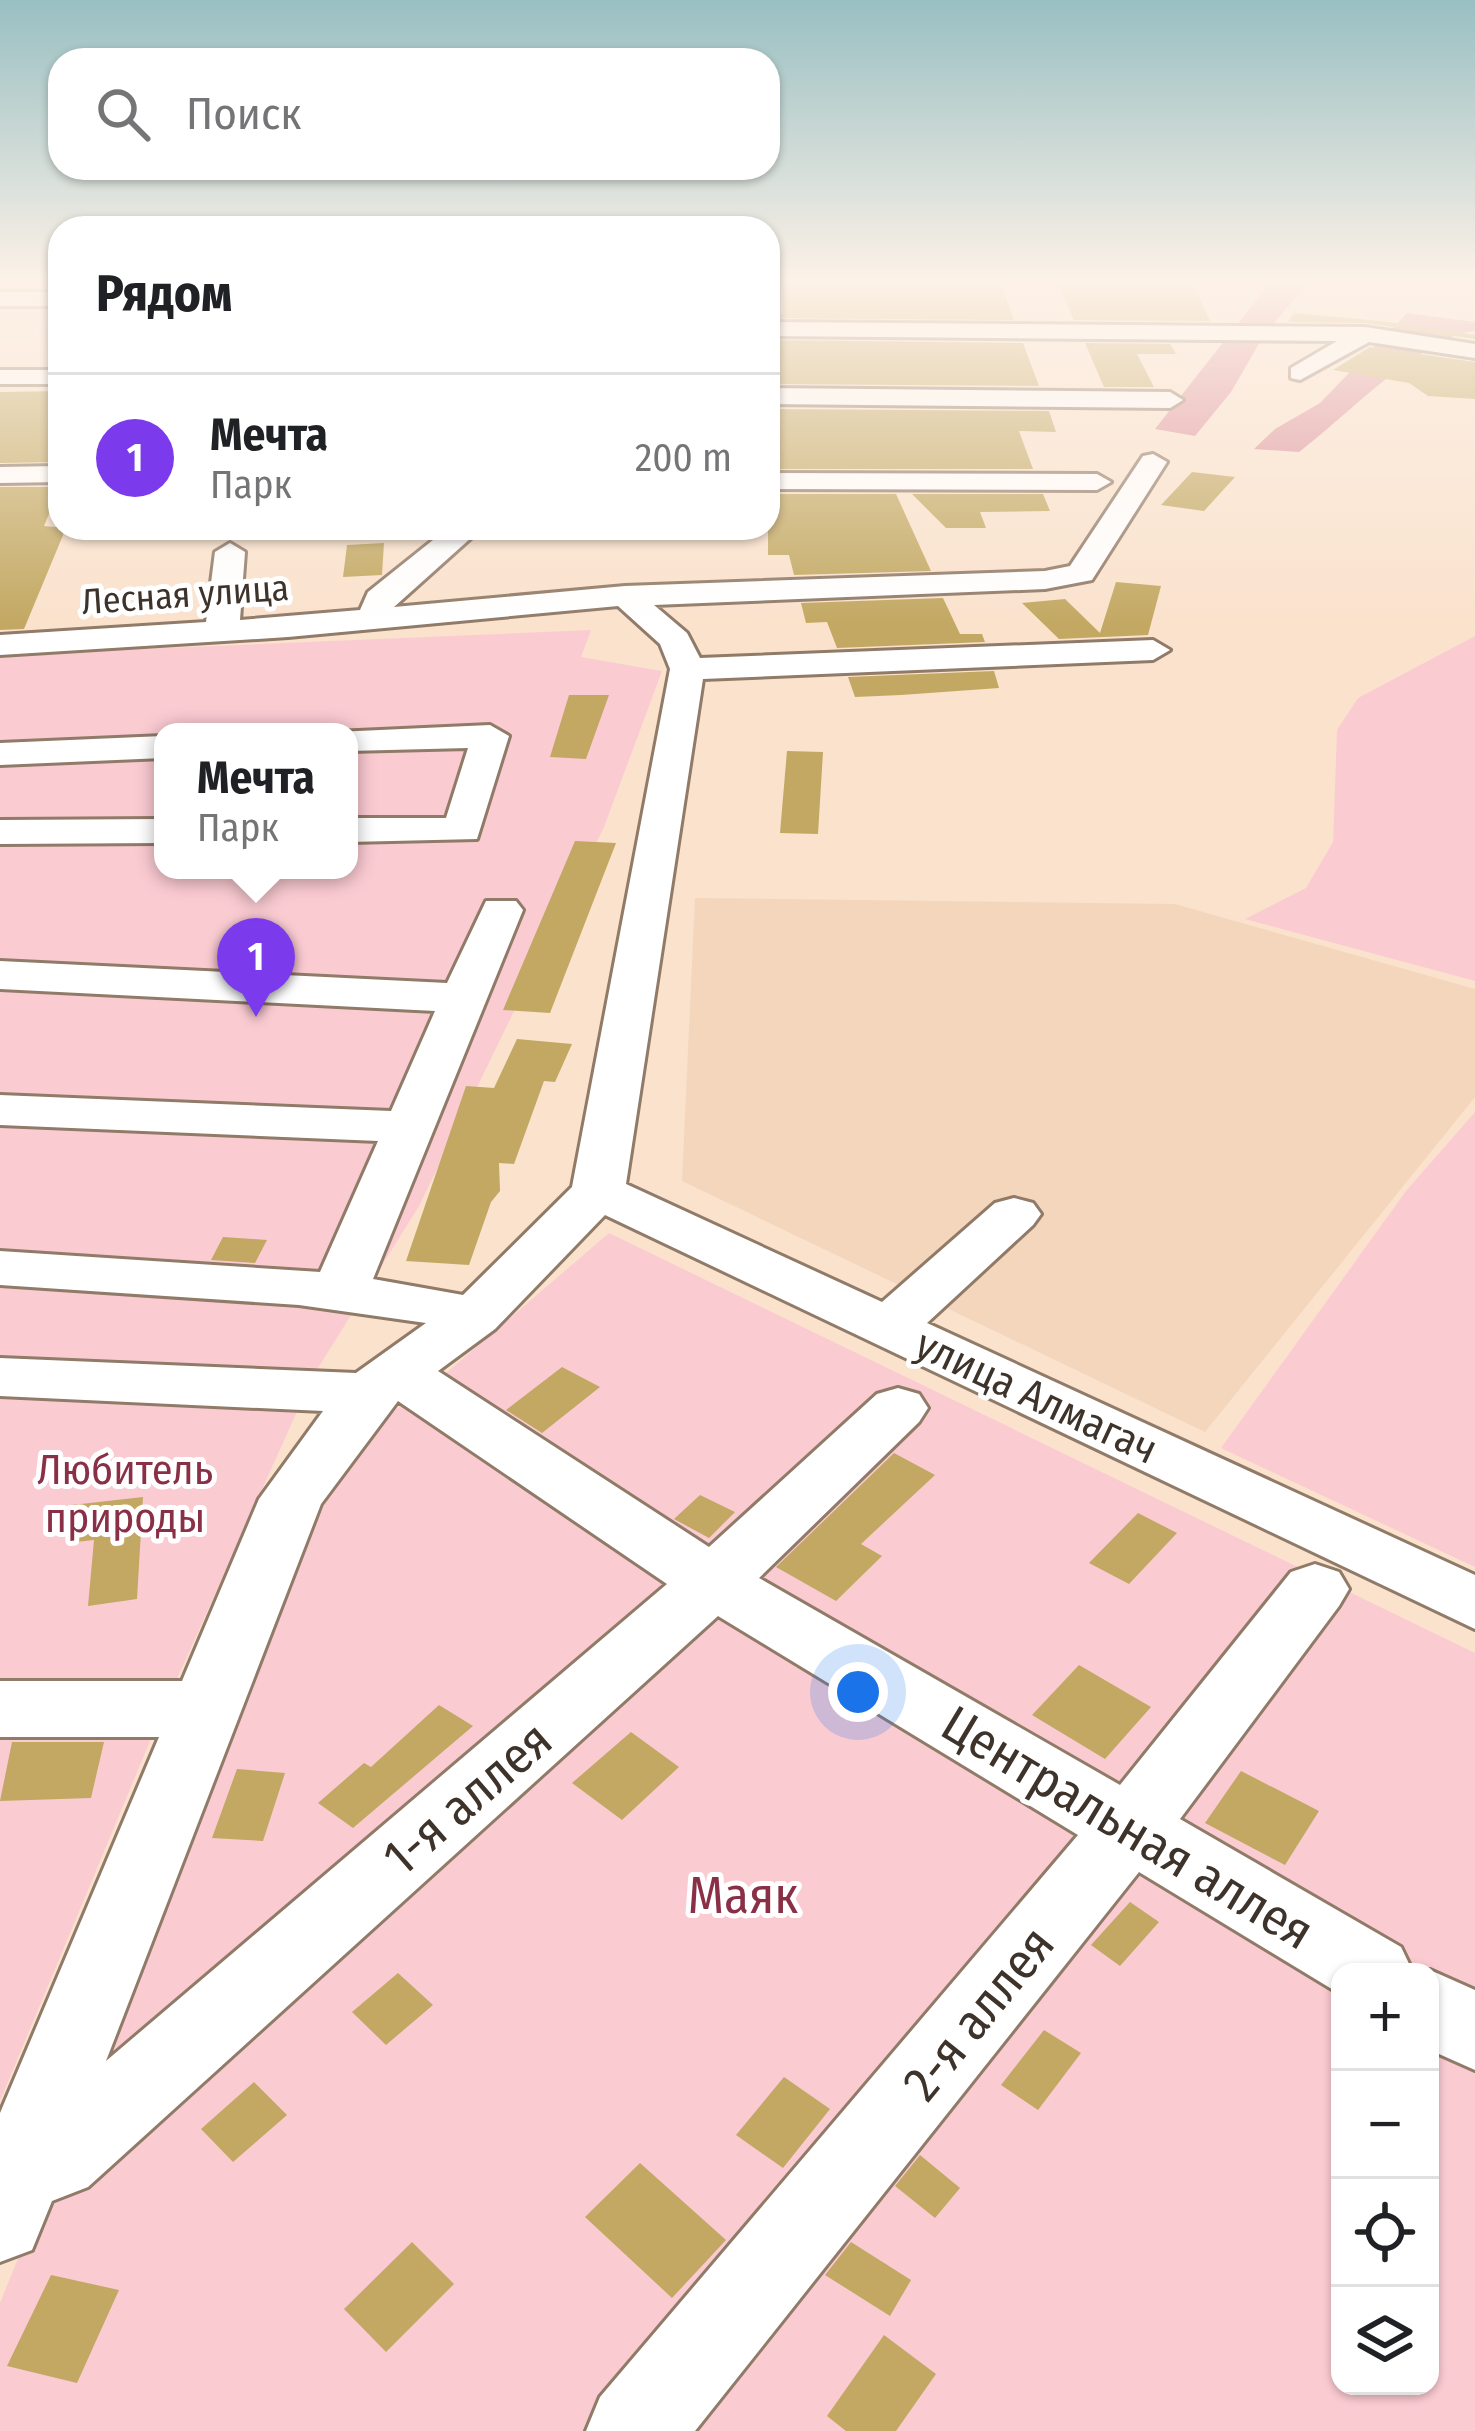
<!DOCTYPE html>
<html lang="ru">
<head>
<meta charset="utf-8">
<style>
	:root { --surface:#fff; --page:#f6f6f6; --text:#202124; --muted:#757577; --line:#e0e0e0; --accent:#7c3aed }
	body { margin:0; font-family:"Fira Sans Condensed",sans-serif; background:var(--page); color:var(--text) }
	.controls { position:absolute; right:36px; bottom:36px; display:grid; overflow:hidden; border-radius:24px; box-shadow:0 3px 9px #0004 }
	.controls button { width:108px; height:108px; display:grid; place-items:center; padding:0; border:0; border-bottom:3px solid var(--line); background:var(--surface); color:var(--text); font:60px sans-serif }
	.you { position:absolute; left:858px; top:1692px; width:42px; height:42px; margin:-30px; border:9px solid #fff; border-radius:50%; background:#1a73e8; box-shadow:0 0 0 18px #1a73e833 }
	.badge { display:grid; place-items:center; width:78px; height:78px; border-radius:50%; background:var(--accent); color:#fff; font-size:39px; font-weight:700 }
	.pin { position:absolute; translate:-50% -99px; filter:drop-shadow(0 3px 6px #0008) }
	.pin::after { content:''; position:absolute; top:63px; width:42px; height:36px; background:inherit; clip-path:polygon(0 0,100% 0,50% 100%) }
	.popup { position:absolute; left:154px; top:723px; width:204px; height:156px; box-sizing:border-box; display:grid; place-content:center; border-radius:24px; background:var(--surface); filter:drop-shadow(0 3px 9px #0005); font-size:39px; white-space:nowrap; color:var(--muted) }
	.popup b { font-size:45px; color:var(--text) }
	.popup::after { content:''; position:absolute; left:50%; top:100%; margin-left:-24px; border:24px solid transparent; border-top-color:var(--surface) }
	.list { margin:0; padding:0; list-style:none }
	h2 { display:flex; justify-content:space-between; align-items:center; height:156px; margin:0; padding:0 48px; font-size:51px }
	h2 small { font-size:39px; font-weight:400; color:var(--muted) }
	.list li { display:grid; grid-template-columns:78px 1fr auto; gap:36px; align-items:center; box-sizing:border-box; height:168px; padding:0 48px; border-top:3px solid var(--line) }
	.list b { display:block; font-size:45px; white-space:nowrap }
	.list p { margin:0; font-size:39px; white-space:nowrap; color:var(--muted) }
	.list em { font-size:39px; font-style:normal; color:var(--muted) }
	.icon { flex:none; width:66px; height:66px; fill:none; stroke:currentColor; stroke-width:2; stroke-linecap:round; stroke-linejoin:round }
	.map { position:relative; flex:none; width:1475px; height:2431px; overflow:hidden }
	.search { position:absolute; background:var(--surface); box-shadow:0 3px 9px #0004; left:48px; top:48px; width:732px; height:132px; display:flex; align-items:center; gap:30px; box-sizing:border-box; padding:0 42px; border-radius:36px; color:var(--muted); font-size:45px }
	.panel { position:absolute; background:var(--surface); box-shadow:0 3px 9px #0004; left:48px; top:216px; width:732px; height:324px; border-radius:36px }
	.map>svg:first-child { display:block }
</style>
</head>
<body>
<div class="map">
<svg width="1475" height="2431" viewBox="0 0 1475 2431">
	<rect width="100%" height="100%" fill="#fae2cd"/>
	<path fill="#f4d6bc" d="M695 898 1175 904 1475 989V1097L1205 1432 682 1181Z"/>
	<path fill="#fbcbd2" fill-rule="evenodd" d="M591 630 581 657 662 671 604 827 419 1206 313 1376 163 1710 0 2101V655ZM163 732H349V870H163Z
		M1475 636V981L1245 919 1306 888 1333 842 1337 730 1358 698Z
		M1475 1112V1567L1221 1448 1406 1191Z
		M609 1233 1475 1653V2431H0V2303L352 1436 424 1392ZM1340 1972H1430V2386H1340Z"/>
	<path fill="#dc8f9c" d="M1269 284H1307L1264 335 1231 392 1195 436 1155 429Z
		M1407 313 1475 322V331C1421 336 1345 418 1299 452L1254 449 1275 429 1320 403Z"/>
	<path fill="#c2a862" d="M783 284H1001L1014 320 768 318 783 314Z
		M1058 284H1193L1210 321 1074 320Z
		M1294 313 1389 322 1475 335V339L1366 323 1288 322Z
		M768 340 1023 343 1039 386 768 384Z
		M1085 343 1170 344 1176 354H1137L1154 387H1104Z
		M1370 347 1475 362V399L1428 396 1409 383 1333 370Z
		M60 391V462L0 463V392Z
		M768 409 1049 411 1056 432 1019 431 1033 469H768Z
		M1192 472 1235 477 1204 511 1161 505Z
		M0 487H60L44 526 66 528 24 629 0 630Z
		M768 494H896L931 571 794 575 789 555H768Z
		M912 494H1043L1050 511 980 512 986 528H946Z
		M384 543 382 575 343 577 347 545Z
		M1116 582 1161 586 1148 635 1059 639 1022 603 1065 599 1100 633Z
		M943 598 960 634H982L985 642 837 648 827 622 806 623 801 603Z
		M994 671 999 688 901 695 855 697 848 677Z
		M569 695H609L586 759 550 757Z
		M787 751 823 752 818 834 780 833Z
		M575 841 616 843 550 1013 503 1010Z
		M517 1039 572 1044 555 1082 544 1081 514 1164 499 1163 500 1191 491 1202 469 1265 406 1261 466 1086 494 1088Z
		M223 1237 267 1240 255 1263 211 1260Z
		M562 1367 600 1387 542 1433 506 1410Z
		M894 1453 935 1475 861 1544 882 1556 836 1601 776 1567Z
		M700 1495 735 1512 709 1538 674 1519Z
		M143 1497 137 1599 88 1606 94 1540 66 1543 72 1505Z
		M1138 1513 1177 1533 1129 1584 1089 1563Z
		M1079 1665 1151 1707 1105 1759 1032 1715Z
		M439 1705 473 1726 353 1828 318 1803 364 1763 371 1767Z
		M631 1732 679 1767 622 1820 572 1783Z
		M12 1742H104L91 1798 0 1801Z
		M237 1769 285 1773 263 1841 212 1838Z
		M1241 1771 1319 1811 1285 1865 1205 1823Z
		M1130 1902 1159 1922 1120 1966 1091 1945Z
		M398 1973 433 2005 386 2045 352 2012Z
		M1044 2030 1081 2053 1038 2110 1001 2085Z
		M784 2077 830 2109 783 2168 736 2135Z
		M254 2082 287 2115 233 2162 201 2129Z
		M920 2155 960 2188 935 2218 895 2186Z
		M640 2163 726 2240 672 2298 585 2217Z
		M412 2242 454 2284 386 2352 344 2309Z
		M851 2242 911 2280 890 2316 825 2275Z
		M51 2275 119 2290 77 2383 7 2366Z
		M884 2335 936 2374 896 2431H846L827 2416Z"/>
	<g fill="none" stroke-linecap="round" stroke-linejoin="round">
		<defs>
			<path id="minor" d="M0 292H60V306H0Z
				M768 322 1365 327 1475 344V358L1369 342 1300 380 1291 378V368L1337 341 768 336Z
				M0 370H60V384H0Z
				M768 388 1170 392 1183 400 1170 408 768 404Z
				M1153 454 1167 462 1092 580 1045 589 654 605 687 633 700 658 1153 640 1170 650 1153 660 703 679 626 1184 882 1302 995 1203 1014 1198 1033 1203 1041 1214 1033 1225 927 1323 1475 1575V1629L605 1215 495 1329 438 1371 709 1547 877 1394 898 1388 919 1394 928 1408 919 1422 759 1578 1120 1785 1291 1572 1315 1564 1339 1572 1349 1589 1339 1606 1180 1819 1401 1947 1413 1972H1340V1994L1139 1872 695 2431H586L600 2397 1078 1835 718 1616 88 2187 52 2201 32 2250 0 2262V2113L159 1737H0V1681H182L259 1499 323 1411 0 1396V1358L356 1373 426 1323 299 1305 0 1285V1251L320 1272 378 1141 0 1125V1095L391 1111 435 1011 0 989V961L447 983 486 901H516L523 910 373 1279 463 1295 572 1187 670 669 660 644 618 606 288 637 0 655V635L206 622 215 552 230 543 245 552 240 620 360 610 368 592 448 528H482L394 607 625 586 1045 571 1070 566 1143 456ZM398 1401 667 1584 106 2061 321 1504Z
				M60 466V482L0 483V467Z
				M768 473 1097 474 1111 482 1097 490 768 489Z
				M490 725 509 736 477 839 349 842V818H446L468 748 349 751V732H336Z
				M163 736V758L0 765V743Z
				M163 819V843L0 844V820Z
				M1430 1970 1475 1990V2070L1430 2050V1972H1423Z"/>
		</defs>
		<use href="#minor" stroke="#907a68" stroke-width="6"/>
		<use href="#minor" fill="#fff" fill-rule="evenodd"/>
	</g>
	<linearGradient id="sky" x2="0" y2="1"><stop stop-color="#99bfc2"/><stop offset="0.45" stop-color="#fdf2e8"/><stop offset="1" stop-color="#fdf2e8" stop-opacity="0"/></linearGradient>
	<rect width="1475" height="625" fill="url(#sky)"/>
	<g text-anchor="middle" stroke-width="10" stroke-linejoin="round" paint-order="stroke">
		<g font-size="36" fill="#3d332b" stroke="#fff">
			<text transform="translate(185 594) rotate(-4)" y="13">Лесная улица</text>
		</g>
		<g font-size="42" fill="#3d332b" stroke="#fff">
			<text transform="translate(1037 1396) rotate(25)" y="15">улица Алмагач</text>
		</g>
		<g font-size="42" fill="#8a3046" stroke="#fff">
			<text x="125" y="1484">Любитель<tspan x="125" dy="48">природы</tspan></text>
		</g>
		<g font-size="51" fill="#3d332b" stroke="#fff">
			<text transform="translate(467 1798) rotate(-41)" y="18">1-я аллея</text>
			<text transform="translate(1128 1827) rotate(31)" y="18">Центральная аллея</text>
			<text transform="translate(978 2013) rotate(-51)" y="18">2-я аллея</text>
		</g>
		<g font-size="51" fill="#8a3046" stroke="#fff">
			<text x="743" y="1913">Маяк</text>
		</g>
	</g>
</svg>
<div class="controls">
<button>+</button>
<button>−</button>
<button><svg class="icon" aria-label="locate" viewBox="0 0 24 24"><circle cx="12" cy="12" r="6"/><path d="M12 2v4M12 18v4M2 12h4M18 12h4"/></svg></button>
<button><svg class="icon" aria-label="layers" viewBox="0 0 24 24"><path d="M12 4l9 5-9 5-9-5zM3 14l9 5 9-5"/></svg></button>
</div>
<div class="you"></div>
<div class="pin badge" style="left:256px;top:1017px">1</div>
<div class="popup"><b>Мечта</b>Парк</div>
<div class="search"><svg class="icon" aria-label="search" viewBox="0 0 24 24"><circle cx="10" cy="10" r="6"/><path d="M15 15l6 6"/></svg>Поиск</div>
<section class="panel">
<h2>Рядом<small></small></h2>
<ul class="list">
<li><span class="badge">1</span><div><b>Мечта</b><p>Парк</p></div><em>200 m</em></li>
</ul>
</section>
</div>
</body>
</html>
